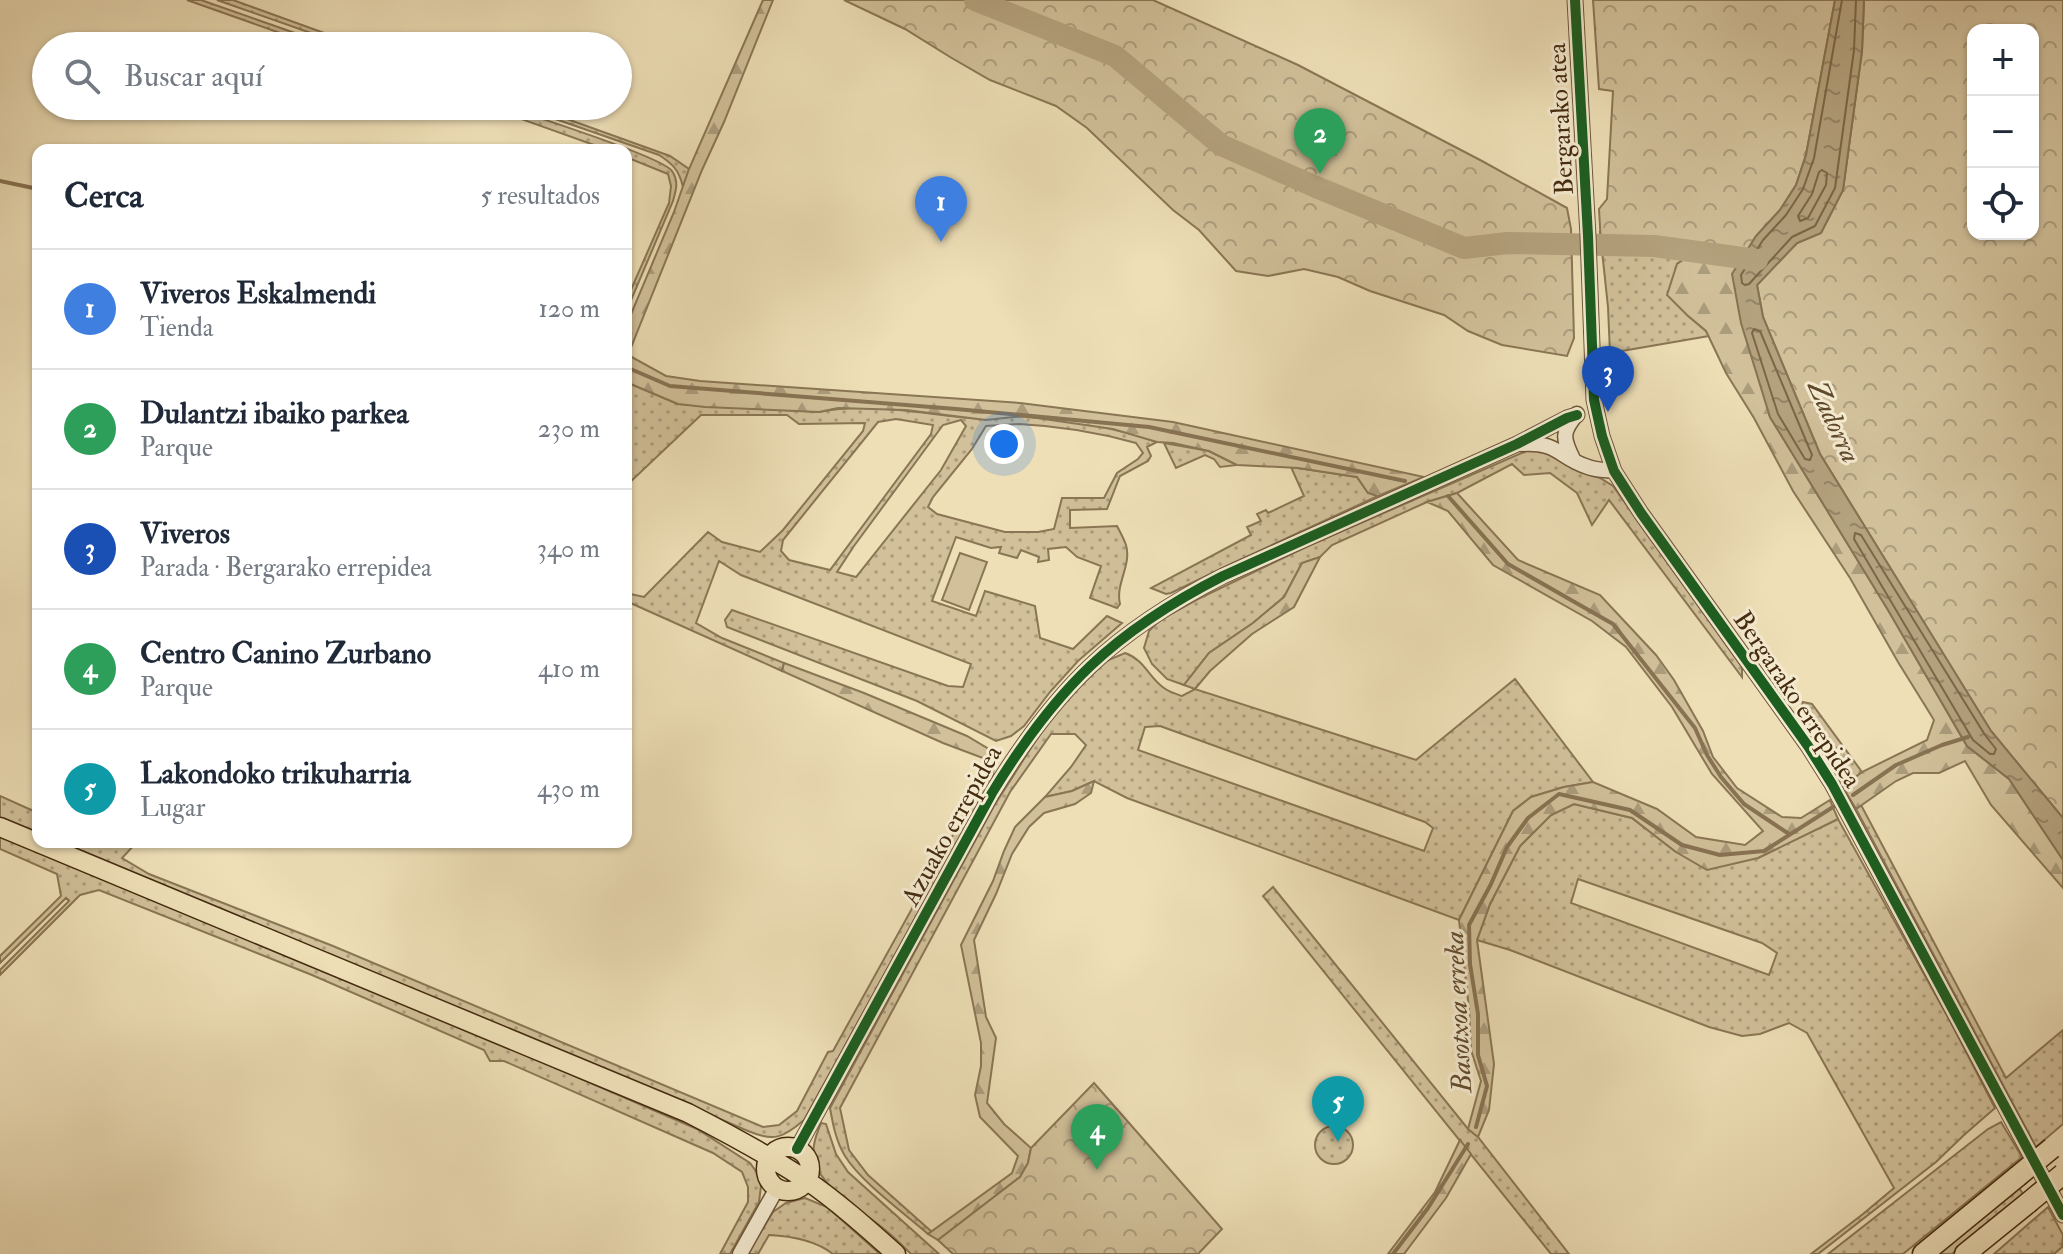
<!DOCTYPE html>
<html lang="es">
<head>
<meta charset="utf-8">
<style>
	:root { --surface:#fff; --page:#f2f2f3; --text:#1f2937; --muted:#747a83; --line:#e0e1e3; --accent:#0b8043 }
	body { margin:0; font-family:"IM FELL Double Pica",serif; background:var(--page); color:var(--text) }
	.controls { position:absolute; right:24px; top:24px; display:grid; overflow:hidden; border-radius:16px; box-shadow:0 2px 6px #0004 }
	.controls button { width:72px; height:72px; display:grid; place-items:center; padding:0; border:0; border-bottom:2px solid var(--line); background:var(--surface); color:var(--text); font:40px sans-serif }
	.you { position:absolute; left:1004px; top:444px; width:28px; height:28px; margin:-20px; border:6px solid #fff; border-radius:50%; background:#1a73e8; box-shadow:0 0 0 12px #1a73e833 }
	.badge { display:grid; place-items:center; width:52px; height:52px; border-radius:50%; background:var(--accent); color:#fff; font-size:26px; font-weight:700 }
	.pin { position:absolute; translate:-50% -66px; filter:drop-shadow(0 2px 4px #0008) }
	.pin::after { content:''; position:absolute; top:42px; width:28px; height:24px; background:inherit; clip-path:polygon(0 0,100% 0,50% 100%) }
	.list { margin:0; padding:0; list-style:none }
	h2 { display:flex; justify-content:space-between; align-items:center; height:104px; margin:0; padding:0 32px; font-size:34px }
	h2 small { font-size:26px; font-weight:400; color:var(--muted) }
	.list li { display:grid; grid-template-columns:52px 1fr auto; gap:24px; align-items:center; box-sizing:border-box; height:120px; padding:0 32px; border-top:2px solid var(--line) }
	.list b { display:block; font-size:30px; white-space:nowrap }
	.list p { margin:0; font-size:26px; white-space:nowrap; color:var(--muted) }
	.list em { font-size:26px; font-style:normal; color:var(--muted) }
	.icon { flex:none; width:44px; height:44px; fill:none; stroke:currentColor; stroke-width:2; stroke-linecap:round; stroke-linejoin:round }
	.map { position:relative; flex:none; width:2063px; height:1254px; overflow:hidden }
	.search { position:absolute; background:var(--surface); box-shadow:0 2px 6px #0004; left:32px; top:32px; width:600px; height:88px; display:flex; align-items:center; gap:20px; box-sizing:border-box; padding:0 28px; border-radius:44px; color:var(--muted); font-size:30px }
	.panel { position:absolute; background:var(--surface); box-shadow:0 2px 6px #0004; left:32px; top:144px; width:600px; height:704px; border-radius:16px }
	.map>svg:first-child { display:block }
</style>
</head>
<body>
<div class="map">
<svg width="2063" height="1254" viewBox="0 0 2063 1254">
	<defs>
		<pattern id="grass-dots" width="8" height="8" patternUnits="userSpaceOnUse" patternTransform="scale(2)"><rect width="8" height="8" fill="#d1c09a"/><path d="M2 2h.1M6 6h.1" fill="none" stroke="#ab9c7c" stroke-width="1.8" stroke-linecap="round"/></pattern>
		<pattern id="forest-firs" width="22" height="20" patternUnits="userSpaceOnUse" patternTransform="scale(2)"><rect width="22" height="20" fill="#d1c09a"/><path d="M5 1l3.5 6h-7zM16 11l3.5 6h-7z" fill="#ab9c7c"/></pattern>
		<pattern id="park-crowns" width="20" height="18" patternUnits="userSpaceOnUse" patternTransform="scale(2)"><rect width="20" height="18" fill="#d1c09a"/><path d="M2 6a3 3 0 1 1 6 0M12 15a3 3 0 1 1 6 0" fill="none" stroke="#ab9c7c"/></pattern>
		<pattern id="water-ripples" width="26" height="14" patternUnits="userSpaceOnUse" patternTransform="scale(2)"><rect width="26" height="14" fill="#b4a27e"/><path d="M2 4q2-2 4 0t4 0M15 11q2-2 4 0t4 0" fill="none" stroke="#948466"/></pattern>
	</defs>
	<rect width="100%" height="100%" fill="#eedfb7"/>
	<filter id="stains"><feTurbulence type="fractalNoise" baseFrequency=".0025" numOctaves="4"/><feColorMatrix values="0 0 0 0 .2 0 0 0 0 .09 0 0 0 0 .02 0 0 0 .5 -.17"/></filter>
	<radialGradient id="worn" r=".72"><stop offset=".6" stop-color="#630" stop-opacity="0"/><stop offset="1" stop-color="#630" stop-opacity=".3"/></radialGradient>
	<path fill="url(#grass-dots)" stroke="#8a7654" stroke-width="2" fill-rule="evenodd" d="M187 0H201L332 46H317Z
		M217 0H233L360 46H348Z
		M485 106H503C530 115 661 156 672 171 679 181 676 190 673 201L626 312V301L669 203 671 186 668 174 626 157V150H608Z
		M518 106H531L670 156 689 169 683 187C679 170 673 164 659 155Z
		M1735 225 1677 264 1687 315 1706 331 1709 336 1610 353 1608 307 1600 232Z
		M626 382 678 404 819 412C873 401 929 416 983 419 997 420 1012 415 1026 417 1069 420 1117 428 1157 442L1147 447 1151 456 1148 461 1120 476 1107 509 1070 510V528L1117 526C1120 532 1124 539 1126 545 1132 565 1115 584 1120 604L1117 608 1090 598 1101 566 1077 557 1066 547 1048 549 1049 560 1038 562 1039 557 1021 550 1017 558 999 553 1001 547 991 548 956 537 932 601 976 616 985 591 1035 606 1040 638 1073 649 1107 616 1122 623 1078 661 1050 692 1024 726 1011 736 996 741 917 701 727 627 725 620 732 610 948 686 963 687 971 664 741 575 719 561 696 623 722 638 784 663 782 671 626 601V593L644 597 708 532 722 542 760 552 783 530 863 431 865 423 799 424 787 415H701L626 486ZM896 419 933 425 931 434 830 570 789 560 781 551 783 540 878 422ZM961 420 966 426 941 470 856 577 837 572 854 546 943 425ZM1019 424C1059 426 1097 432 1136 443L1143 453 1138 459 1117 473 1104 498H1062L1054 529 1038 532H1005L937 514 928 507 933 497 972 449 986 426Z
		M1164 443 1209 451 1237 465 1220 467 1214 459 1205 455 1176 468Z
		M1533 448 1555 452 1580 471 1600 478 1613 486 1742 667V677L1609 500 1592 525 1577 493 1550 473 1524 475 1512 464 1457 493 1427 502 1332 545 1320 557 1302 563 1284 597 1253 623 1209 653 1184 685 1167 679 1152 664 1144 648 1149 631 1160 620 1198 599 1308 546Z
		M1291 467 1357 477 1368 493 1378 496 1233 563 1171 593 1166 594 1151 588 1251 535 1247 527 1261 521 1257 514 1266 510 1268 513 1304 496Z
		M1125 653C1145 660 1149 678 1164 688 1169 692 1176 694 1182 696L1195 689 1416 760 1515 679 1593 782 1564 787 1531 797 1513 811 1459 920 1127 798 1094 781 1072 791 1045 797 1071 767 1086 745 1075 734H1051L1010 792 840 1108 849 1150 868 1175 932 1232 928 1234C904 1213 861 1182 845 1156 836 1141 833 1125 830 1108L994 806 1045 726 1077 689 1106 661ZM1160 726 1425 822 1433 828 1424 851 1138 750 1145 727Z
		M1803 702 1812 704 1862 772 1843 787 1797 719Z
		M992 751 994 759 993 778 804 1120C783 1138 774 1142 748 1131L515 1031 58 842H137L122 858 149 874 333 946 763 1127 779 1125 797 1111 828 1052 833 1051 985 777 988 760Z
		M0 796 38 813V834L0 818Z
		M1574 804 1632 818 1676 852 1758 858 1838 819 1950 1021 1995 1108 1964 1135 1936 1162 1818 1254H1811L1863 1214 1894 1188 1807 1033 1789 1023 1760 1034 1742 1036 1709 1027 1510 950 1477 940 1490 904 1520 846 1551 815ZM1578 879 1762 943 1777 953 1769 975 1571 903Z
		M1861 805 2006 1078 2063 1030V1124L2036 1147 1856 809Z
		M0 837 533 1058 697 1129 750 1163 758 1174 761 1186 759 1202 730 1254H720L748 1202V1187L742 1172 713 1153 504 1061H490L484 1050 312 975 99 890 80 895 0 975V970L69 901 66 898 0 963V956L61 896 57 874 0 849Z
		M1273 887 1468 1129 1478 1137 1569 1254H1551L1263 896Z
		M2001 1122 2022 1157 1903 1254H1828L1988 1129Z
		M821 1123 826 1124 836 1154 848 1172 939 1254H911C902 1245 893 1236 884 1229 862 1211 819 1187 814 1159 812 1145 816 1136 821 1123Z
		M1315 1145a19 19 0 1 1 38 0a19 19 0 1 1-38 0Z
		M2019 1188 2024 1195 1952 1254H1937Z
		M805 1198 827 1207 880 1254H833C815 1240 791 1236 769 1235L758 1254H747L773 1212 786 1203Z
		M2048 1207 2063 1235 2062 1247 2054 1254H1994Z"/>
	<path fill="url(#forest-firs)" stroke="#8a7654" stroke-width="2" d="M763 0H773L724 122 702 170 628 355 666 376 700 381 1020 403 1173 422 1424 477 1378 496 1368 493 1357 477 1298 468 1237 465 1209 451 1173 443 1157 442 1113 429 1023 416 986 420 906 410 838 408 819 412 705 407 678 404 626 382V326L674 212 689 169Z
		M1835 0 1756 236 1733 274 1770 417 1888 610 1967 746 2009 779 2063 860V888L1991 805 1965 761 1939 773H1913L1896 781 1856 809 1843 787 1862 772 1927 740 1934 720 1898 662 1850 578 1793 491 1754 418 1726 373 1706 331 1687 315 1667 295 1677 264 1735 225Z
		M1457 493 1518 560 1600 595 1656 655 1674 680 1703 731 1713 757 1737 788 1782 817 1801 818 1830 800 1838 819 1758 858 1707 870 1676 852 1632 818 1574 804 1551 815 1520 846 1490 904 1477 940 1494 1064 1489 1110 1478 1137 1468 1129 1481 1081 1471 1050 1469 1009 1459 920 1513 811 1531 797 1564 787 1593 782 1657 809 1696 837 1745 845 1763 831 1712 774 1672 707 1626 647 1592 621 1493 565 1448 511 1427 502Z
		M1320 557 1294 607 1252 634 1210 671 1195 689 1184 685 1209 653 1253 623 1284 597 1302 563Z
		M784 663 864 693 967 736 992 751 988 760 943 743 782 671Z
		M1094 781 1091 793 1075 804 1044 813 1029 827 1012 854 996 894 974 940 986 1017 996 1038 987 1103 1004 1124 1031 1148 1028 1163 1020 1177 938 1240 928 1234 1012 1173 1018 1156 980 1117 975 1095 981 1066V1043L961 945 993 881 1004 851 1015 827 1045 797 1072 791Z
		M1460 1140 1471 1154 1446 1198 1404 1254H1388L1435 1192Z"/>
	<path fill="url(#park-crowns)" stroke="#8a7654" stroke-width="2" fill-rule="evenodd" d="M844 0H1153L1298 65 1482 161 1567 208 1571 229 1574 338 1567 356 1502 345 1468 331 1444 315 1370 291 1338 277 1304 269 1268 276 1236 271 1199 230 1173 210 1087 128 1056 106 990 80 950 57 905 29Z
		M1593 0H1835L1806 155 1796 185 1780 210 1756 236 1747 251 1601 244 1599 209 1607 199 1613 91 1599 89Z
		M1864 0H2063V818L1991 731 1820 454 1763 317 1757 285 1797 243 1821 233 1843 190 1862 51ZM1973 30H2033V234H1973Z
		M1094 1083 1222 1229 1198 1254H953L938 1240 1020 1177 1028 1163 1031 1148Z"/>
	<path fill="#d1c09a" stroke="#8a7654" stroke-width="2" d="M960 553 987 562 969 610 942 600Z"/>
	<path fill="url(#water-ripples)" stroke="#877252" stroke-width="2" d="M1835 0H1864L1862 51 1843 190 1821 233 1797 243 1757 285 1763 317 1820 454 1991 731 2063 818V860L2009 779 1967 746 1888 610 1770 417 1741 323 1732 274 1756 236 1780 210 1796 185 1806 155Z"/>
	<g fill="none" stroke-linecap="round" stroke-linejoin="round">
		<path stroke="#7c6646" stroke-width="2" d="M1842 0 1814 158 1803 189 1786 215 1763 240 1741 275 1742 283 1745 285 1749 284 1792 237 1815 226 1835 188 1854 50 1856 0
			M1822 170 1827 173 1826 185 1808 218 1800 221 1798 216 1812 194 1819 172Z
			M1754 329 1760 331 1812 455 1810 460 1805 459 1778 414 1752 333Z
			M1855 533 1861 535 1985 735 1996 749 1994 754H1990L1973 740 1854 539Z"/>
		<path stroke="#877252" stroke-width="4" d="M0 181 38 189
			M626 367 670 386 956 409 1149 427 1405 481
			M1448 496 1508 564 1613 624 1695 728 1707 755 1721 777 1744 804 1789 834
			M1853 795 1896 765 1942 745 1968 737
			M1476 1127 1487 1086 1478 1055V1014L1470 964 1469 925 1491 884 1507 847 1528 818 1559 794 1630 810 1682 845 1720 855 1764 851 1833 807
			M1393 1254 1428 1208 1468 1144"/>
		<path stroke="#b4a27e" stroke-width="22" d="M975 0 1115 56 1221 145 1316 187 1464 248 1508 243 1654 246 1757 260"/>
		<defs>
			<path id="minor" d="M1575 0 1588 236 1594 400 1602 436 1614 471 1641 513 1808 746 1832 784 2063 1215
				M1522 444C1559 442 1558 457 1588 467 1595 470 1605 470 1614 471
				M1573 459C1563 439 1561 432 1577 414
				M797 1149 992 793C1056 688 1113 632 1223 576L1517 444 1567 418 1577 415
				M740 1254 777 1188"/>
			<path id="major" d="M0 827 688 1113C729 1134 768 1155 806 1180 838 1202 867 1228 896 1254
				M766 1169a22 22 0 1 1 44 0a22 22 0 1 1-44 0Z"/>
			<path id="highway" d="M1923 1254 2018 1176
				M1965 1254 2028 1203"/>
		</defs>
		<use href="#minor" stroke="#6e5839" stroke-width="17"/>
		<use href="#major" stroke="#442b0f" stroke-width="21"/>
		<use href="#highway" stroke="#442b0f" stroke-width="23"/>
		<use href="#minor" stroke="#f4ead0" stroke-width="14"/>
		<use href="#major" stroke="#eedfb7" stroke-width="18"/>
		<use href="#highway" stroke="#eedfb7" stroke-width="20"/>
		<defs>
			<path id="highway-bridge" d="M2018 1176 2052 1148
				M2028 1203 2063 1174"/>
		</defs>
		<use href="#highway-bridge" stroke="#442b0f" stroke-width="23" stroke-linecap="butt"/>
		<use href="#highway-bridge" stroke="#eedfb7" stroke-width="20"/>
		<defs>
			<path id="cycleway" d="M1575 0 1588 236 1594 400 1602 436 1614 471 1641 513 1808 746 1832 784 2063 1215
				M797 1149 992 793C1056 688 1113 632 1223 576L1517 444 1567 418 1577 415"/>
		</defs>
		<use href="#cycleway" stroke="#f4ead0" stroke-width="15"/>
		<use href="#cycleway" stroke="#1b5e20" stroke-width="10"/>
	</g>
	<g text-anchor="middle" stroke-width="6" stroke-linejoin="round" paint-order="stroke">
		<g font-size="26" fill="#442b0f" stroke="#f4ead0">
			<text transform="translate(1560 119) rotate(-93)" y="9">Bergarako atea</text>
			<text transform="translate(1798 699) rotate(56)" y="9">Bergarako errepidea</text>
			<text transform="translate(951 825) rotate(-61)" y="9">Azuako errepidea</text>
		</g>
		<g font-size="28" font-style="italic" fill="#60492b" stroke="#f4ead0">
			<text transform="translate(1835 421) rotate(65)" y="10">Zadorra</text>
			<text transform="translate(1457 1012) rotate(-93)" y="10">Basotxoa erreka</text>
		</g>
	</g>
	<rect width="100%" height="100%" filter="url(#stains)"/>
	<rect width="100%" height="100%" fill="url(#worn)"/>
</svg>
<div class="controls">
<button>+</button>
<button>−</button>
<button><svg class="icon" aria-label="locate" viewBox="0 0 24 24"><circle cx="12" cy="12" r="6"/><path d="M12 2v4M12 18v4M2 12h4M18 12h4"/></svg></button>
</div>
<div class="you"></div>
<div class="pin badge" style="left:941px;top:242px;background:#3f7fe0">1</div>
<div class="pin badge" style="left:1320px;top:174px;background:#2e9e5b">2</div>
<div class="pin badge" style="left:1608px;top:412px;background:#1a4fb4">3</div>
<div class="pin badge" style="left:1097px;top:1170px;background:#2e9e5b">4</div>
<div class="pin badge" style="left:1338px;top:1142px;background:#0f9aa8">5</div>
<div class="search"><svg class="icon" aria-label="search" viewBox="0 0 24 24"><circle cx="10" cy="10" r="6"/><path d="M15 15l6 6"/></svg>Buscar aquí</div>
<section class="panel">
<h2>Cerca<small>5 resultados</small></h2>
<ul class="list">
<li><span class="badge" style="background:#3f7fe0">1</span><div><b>Viveros Eskalmendi</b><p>Tienda</p></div><em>120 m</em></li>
<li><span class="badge" style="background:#2e9e5b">2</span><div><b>Dulantzi ibaiko parkea</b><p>Parque</p></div><em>230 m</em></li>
<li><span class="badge" style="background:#1a4fb4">3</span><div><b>Viveros</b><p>Parada · Bergarako errepidea</p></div><em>340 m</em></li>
<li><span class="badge" style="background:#2e9e5b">4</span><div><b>Centro Canino Zurbano</b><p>Parque</p></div><em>410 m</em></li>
<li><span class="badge" style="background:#0f9aa8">5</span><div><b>Lakondoko trikuharria</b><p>Lugar</p></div><em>430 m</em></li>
</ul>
</section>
</div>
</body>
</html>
